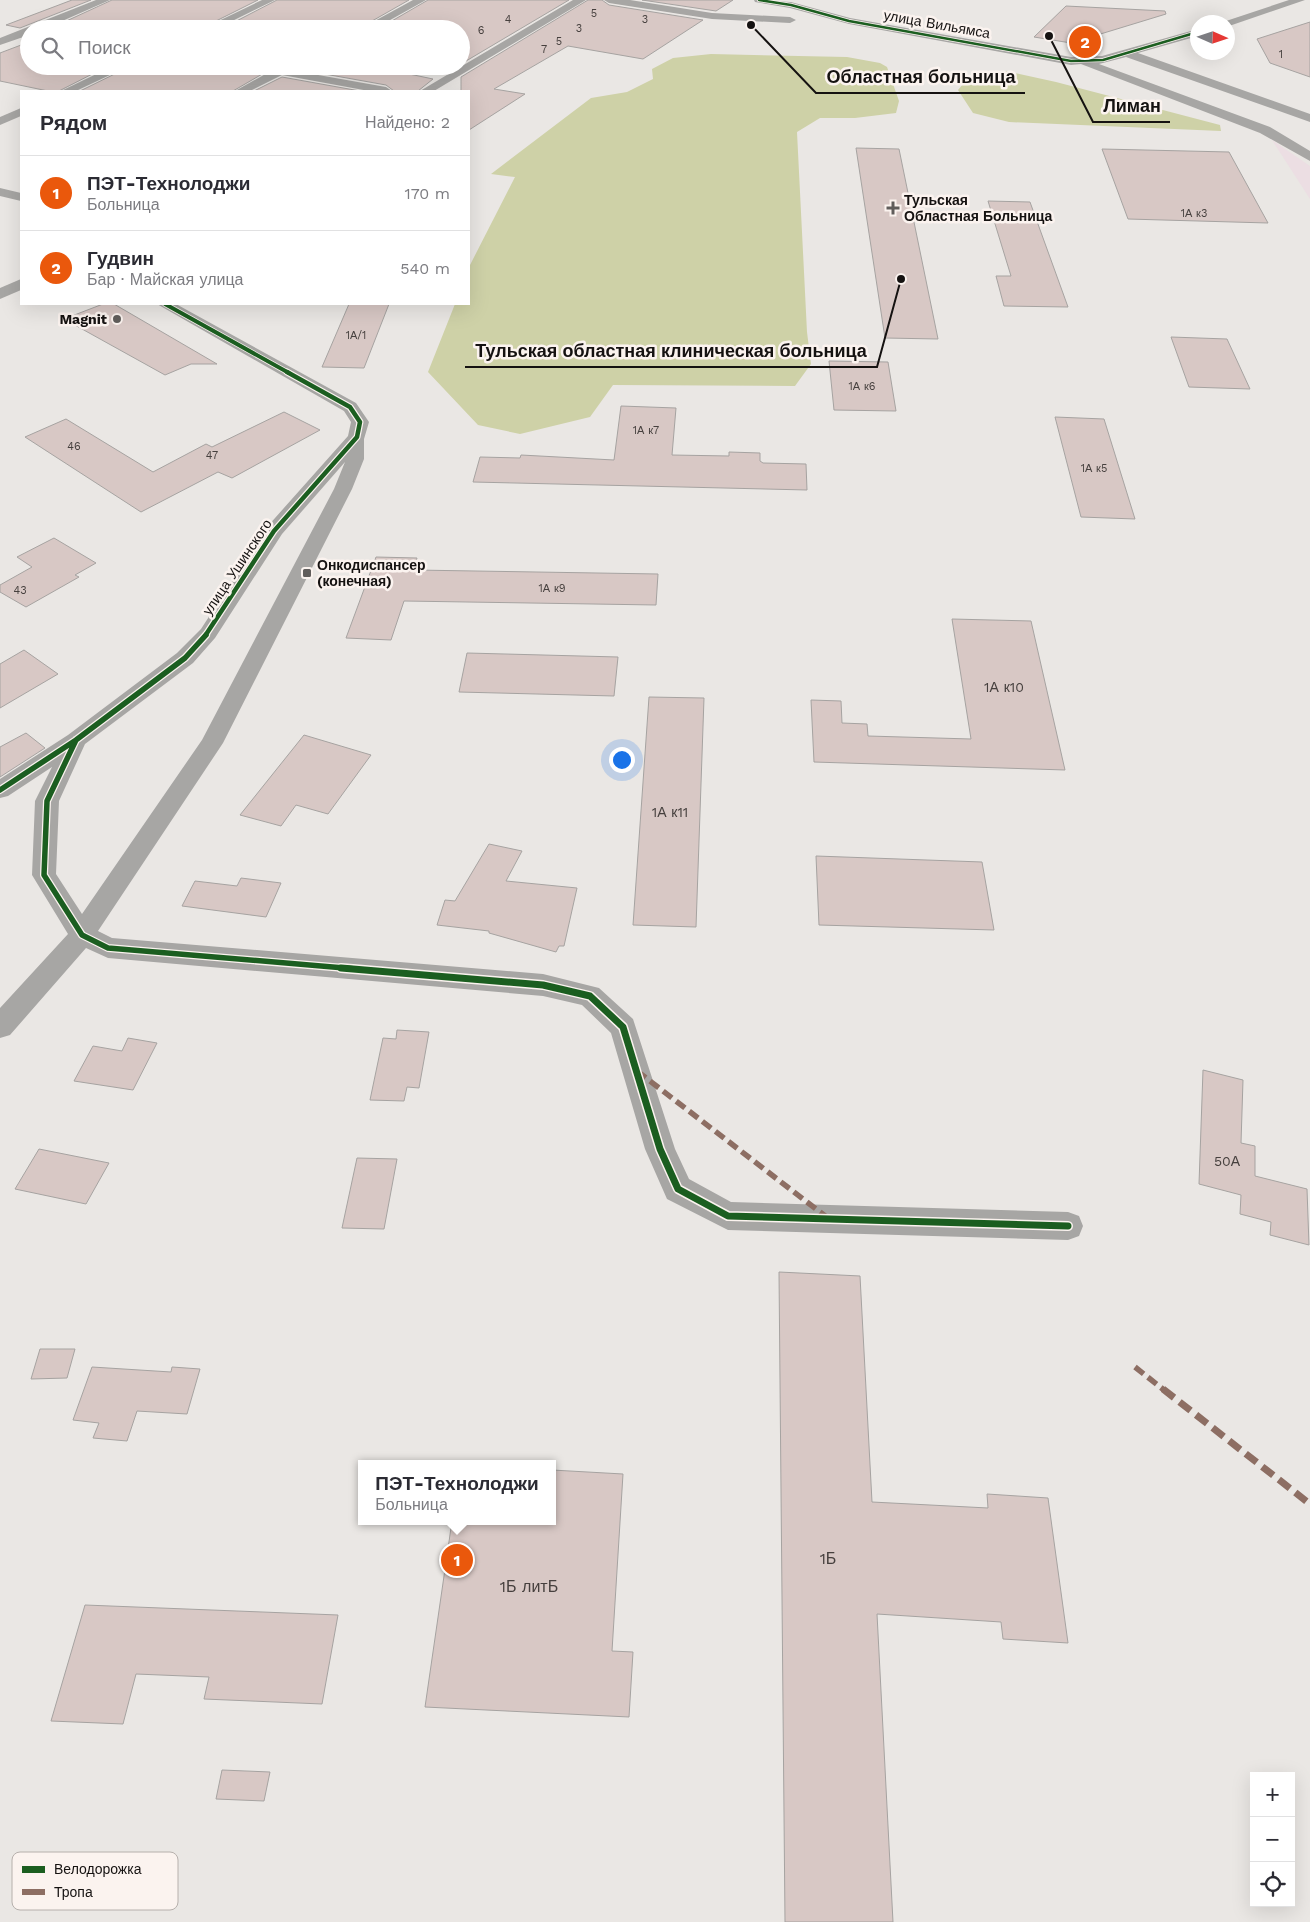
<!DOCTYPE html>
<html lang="ru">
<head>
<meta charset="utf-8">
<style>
	:root { --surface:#fff; --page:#f2f2f3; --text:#2b2b33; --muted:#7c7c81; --line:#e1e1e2; --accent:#ea580c }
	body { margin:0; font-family:"Work Sans",sans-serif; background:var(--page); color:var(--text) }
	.controls { position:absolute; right:15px; bottom:15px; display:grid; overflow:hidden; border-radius:0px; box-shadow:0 5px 20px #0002 }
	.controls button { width:45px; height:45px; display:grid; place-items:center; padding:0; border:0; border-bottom:1px solid var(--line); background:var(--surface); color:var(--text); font:25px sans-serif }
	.compass { position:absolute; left:1190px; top:15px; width:45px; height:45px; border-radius:50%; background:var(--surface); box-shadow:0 5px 20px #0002; rotate:93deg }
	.you { position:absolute; left:621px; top:759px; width:18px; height:18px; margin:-12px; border:4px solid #fff; border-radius:50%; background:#1a73e8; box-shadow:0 0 0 8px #1a73e833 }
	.badge { display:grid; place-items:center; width:32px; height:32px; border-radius:50%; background:var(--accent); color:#fff; font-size:16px; font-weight:700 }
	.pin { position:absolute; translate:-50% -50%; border:2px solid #fff; box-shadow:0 1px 5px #0006 }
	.popup { position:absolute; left:358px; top:1460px; width:198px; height:65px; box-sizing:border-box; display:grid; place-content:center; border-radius:0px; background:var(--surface); filter:drop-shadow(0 1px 4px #0005); font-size:16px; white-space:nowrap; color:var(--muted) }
	.popup b { font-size:19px; color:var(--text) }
	.popup::after { content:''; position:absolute; left:50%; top:100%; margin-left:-10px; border:10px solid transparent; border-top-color:var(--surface) }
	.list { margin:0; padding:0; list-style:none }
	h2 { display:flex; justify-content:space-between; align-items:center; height:65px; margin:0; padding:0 20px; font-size:21px }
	h2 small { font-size:16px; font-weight:400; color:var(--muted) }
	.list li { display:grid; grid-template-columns:32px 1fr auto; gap:15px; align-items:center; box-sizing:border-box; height:75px; padding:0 20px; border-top:1px solid var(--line) }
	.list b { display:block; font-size:19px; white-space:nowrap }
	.list p { margin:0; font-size:16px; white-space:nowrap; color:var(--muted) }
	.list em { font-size:16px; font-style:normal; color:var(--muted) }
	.icon { flex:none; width:28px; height:28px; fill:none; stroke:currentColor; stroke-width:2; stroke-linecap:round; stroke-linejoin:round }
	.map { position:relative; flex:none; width:1310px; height:1922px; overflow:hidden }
	.search { position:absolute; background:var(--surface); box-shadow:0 5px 20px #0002; left:20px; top:20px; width:450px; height:55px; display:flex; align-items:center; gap:12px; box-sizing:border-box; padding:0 18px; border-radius:28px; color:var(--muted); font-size:19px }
	.panel { position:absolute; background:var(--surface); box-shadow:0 5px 20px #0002; left:20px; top:90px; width:450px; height:215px; border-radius:0px }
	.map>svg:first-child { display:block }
</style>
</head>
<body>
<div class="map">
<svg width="1310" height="1922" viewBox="0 0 1310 1922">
	<rect width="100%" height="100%" fill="#eae7e4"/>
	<path fill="#ecdee3" d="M1272 140 1310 166V199Z"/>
	<path fill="#ced1a7" d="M711 54 847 57 880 63 887 67 899 101 896 113 855 118H820L797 132 807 332 811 364 795 386 613 385 590 417 520 434 478 425 428 372 455 304H469V267L515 177 491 174 591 98 627 92 653 79 652 69 673 58Z
		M1005 71 1056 82 1220 125 1221 131 1009 122 973 113 958 90 968 78Z"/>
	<path fill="#d8c8c5" stroke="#a6a3a1" d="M72 0H91L20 28 6 25Z
		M112 0H258L200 29H49Z
		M277 0H409L358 29H221Z
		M428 0H569L461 64V29H378Z
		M588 0H602L609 5 703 20 643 59 568 46 494 89 525 94 469 130V91H461V77Z
		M642 0H733L716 11Z
		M1066 6 1165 11 1166 14 1071 43 1034 37Z
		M1310 22V77L1270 63 1257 39Z
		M29 42V66H108L59 91H48L0 81V53Z
		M131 66H245L264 73 233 91H80Z
		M290 66H371L433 79 418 91H394L386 85 291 68Z
		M282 77 360 91H254Z
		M856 148 899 149 938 339 885 338Z
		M1102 149 1229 152 1268 223 1128 219Z
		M988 201 1030 202 1068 307 1004 306 996 276H1011Z
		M103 304H114L217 364H191L165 375 64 319Z
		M349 304H389L364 368 322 367Z
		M1171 337 1227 339 1250 389 1189 387Z
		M829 361 888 362 896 411 834 410Z
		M621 406 676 408 672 455 729 456V452L760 453V461L763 463 806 464 807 490 473 482 480 457 520 458 521 455 614 460Z
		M284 412 320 430 232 478 218 472 141 512 25 437 66 419 153 472 206 444 212 447Z
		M1055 417 1104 419 1135 519 1081 517Z
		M54 538 96 563 75 575 79 577 26 607 0 592V585L32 567 17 557Z
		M376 557 417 558 414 570 658 574 656 605 404 601 391 640 346 638Z
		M952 619 1031 621 1065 770 814 762 811 700 841 701 842 723 867 724 868 736 971 739Z
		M24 650 58 674 0 708V664Z
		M467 653 618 657 614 696 459 692Z
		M649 697 704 698 696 927 633 925Z
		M26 733 45 748 0 777V747Z
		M304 735 371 755 328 814 296 805 281 826 240 815Z
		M489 844 522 851 506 881 577 888 564 946H559L556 952 489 933V931L437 925 445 900 455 901Z
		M816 856 982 862 994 930 819 925Z
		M241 878 281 883 266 917 182 906 195 881 237 886Z
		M397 1030 429 1032 419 1088 407 1087 404 1101 370 1100 383 1038 396 1039Z
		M128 1038 157 1043 133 1090 74 1081 93 1046 122 1051Z
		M1203 1070 1243 1080 1241 1143 1255 1146V1176L1307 1189 1309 1245 1270 1235 1271 1222 1240 1214 1241 1195 1199 1184Z
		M39 1149 109 1163 86 1204 15 1189Z
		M357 1158 397 1159 384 1229 342 1228Z
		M779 1272 860 1276 872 1502 988 1508 987 1494 1048 1498 1068 1643 1003 1639 1001 1622 877 1614 893 1922H785Z
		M40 1349H75L67 1378 31 1379Z
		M92 1367 171 1372 172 1367 200 1369 187 1414 137 1411 127 1441 93 1438 99 1423 73 1420Z
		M552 1470 623 1474 612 1651 633 1652 629 1717 425 1707 452 1521H552Z
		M85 1605 338 1615 322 1704 204 1699 209 1677 136 1674 123 1724 51 1721Z
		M222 1770 270 1772 264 1801 216 1799Z"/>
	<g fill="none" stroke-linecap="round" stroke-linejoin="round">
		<path fill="#a7a6a4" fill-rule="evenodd" d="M96 0H110L44 29H29V35L0 45V38Z
			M262 0H275L216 29H202Z
			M413 0H426L374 29H360Z
			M113 66H129L76 91H61Z
			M247 66H288L290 70 386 87 392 91H369L282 75 250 91H235L269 72Z
			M21 108V116L0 125V117Z
			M21 279V290L0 299V288Z
			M157 304H176L356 403 369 422 364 439V459L352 489 223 743 98 931 112 938 543 974 599 988 633 1019 675 1149 689 1179 731 1202 1068 1212 1079 1216 1083 1226 1079 1236 1068 1240 728 1230 667 1199 645 1149 611 1033 582 1005 543 996 108 958 86 948 10 1035 0 1038V1008L68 934 32 875 35 801 52 767 8 796 0 798V779L68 735 177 653 201 629 267 527 348 436 351 422 344 411ZM345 462 334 489 202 740 82 914 56 874 59 801 85 744 193 663 215 638 282 534Z"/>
		<path fill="#a7a6a4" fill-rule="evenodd" d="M573 0H586L434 91H420Z
			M604 0H630L712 13 790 17 796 20 790 23 712 19 609 3Z
			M754 0 791 2 850 18 1071 57 1102 56 1198 29V36L1138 53 1310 114V122L1126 57 1099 64 1270 127 1310 151V161L1260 133 1081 64 1071 65 849 24 790 8 755 2Z
			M1289 0H1305L1232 25 1228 26V22H1223Z
			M0 188 21 193V201L0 196Z"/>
		<path stroke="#8d6e63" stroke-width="5.5" stroke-dasharray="11 5.5" stroke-linecap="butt" d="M637 1071 829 1219
			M1135 1367 1164 1390"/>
		<path stroke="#8d6e63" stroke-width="7" stroke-dasharray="14 7" stroke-linecap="butt" d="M1163 1389 1310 1504"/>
		<defs>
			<path id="cycleway-far4" d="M759 0 791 5 849 21 1071 61 1103 60 1198 32"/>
			<path id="cycleway-far3" d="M165 304 289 373"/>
			<path id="cycleway-far2" d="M205 636 274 531 357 437 360 422 350 407 287 372"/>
			<path id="cycleway-far1" d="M76 740 47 801 44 875 82 935 108 948 356 969
				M0 790 76 740 185 658 206 635"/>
			<path id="cycleway" d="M341 968 543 985 590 996 623 1027 660 1149 678 1189 728 1216 1068 1226"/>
		</defs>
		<use href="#cycleway-far4" stroke="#fbf3ef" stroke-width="4"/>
		<use href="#cycleway-far3" stroke="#fbf3ef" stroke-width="5.5"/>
		<use href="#cycleway-far2" stroke="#fbf3ef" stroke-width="7"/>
		<use href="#cycleway-far1" stroke="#fbf3ef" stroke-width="8"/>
		<use href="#cycleway" stroke="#fbf3ef" stroke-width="10"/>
		<use href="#cycleway-far4" stroke="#1b5e20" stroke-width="2.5"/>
		<use href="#cycleway-far3" stroke="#1b5e20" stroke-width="4"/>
		<use href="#cycleway-far2" stroke="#1b5e20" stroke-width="4.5"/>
		<use href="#cycleway-far1" stroke="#1b5e20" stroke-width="5.5"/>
		<use href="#cycleway" stroke="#1b5e20" stroke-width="7"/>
	</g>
	<g fill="#605d5b" stroke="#fbf3ef" stroke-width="2">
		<path d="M890.5 200.5h5v5h5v5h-5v5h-5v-5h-5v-5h5z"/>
		<circle cx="117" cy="319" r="5"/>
		<rect x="302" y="568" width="10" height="10" rx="2.5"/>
	</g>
	<g text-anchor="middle" stroke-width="5" stroke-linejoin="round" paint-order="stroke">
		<g font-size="11" fill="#46403e">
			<text x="594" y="17">5</text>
			<text x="508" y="23">4</text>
			<text x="645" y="23">3</text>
			<text x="579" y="32">3</text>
			<text x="481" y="34">6</text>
			<text x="559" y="45">5</text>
			<text x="544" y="53">7</text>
			<text x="1281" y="58">1</text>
			<text x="1194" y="217">1А к3</text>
			<text x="356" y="339">1А/1</text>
			<text x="862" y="390">1А к6</text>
			<text x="646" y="434">1А к7</text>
			<text x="74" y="450">46</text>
			<text x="212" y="459">47</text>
			<text x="1094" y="472">1А к5</text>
			<text x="552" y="592">1А к9</text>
			<text x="20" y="594">43</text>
		</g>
		<g font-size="14" fill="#151211" stroke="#fbf3ef">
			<text transform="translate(937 24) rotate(10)" y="5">улица Вильямса</text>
			<text transform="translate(237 567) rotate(-56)" y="5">улица Ушинского</text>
		</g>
		<g font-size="14" font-weight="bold" fill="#151211" stroke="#fbf3ef" text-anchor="start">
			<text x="904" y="205">Тульская<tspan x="904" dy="16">Областная Больница</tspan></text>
			<text x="107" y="324" text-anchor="end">Magnit</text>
			<text x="317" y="570">Онкодиспансер<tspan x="317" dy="16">(конечная)</tspan></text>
		</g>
		<g font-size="14" fill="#46403e">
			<text x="1004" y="692">1А к10</text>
			<text x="670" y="817">1А к11</text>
			<text x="1227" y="1166">50А</text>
		</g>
		<g font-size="16" fill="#46403e">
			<text x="828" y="1564">1Б</text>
			<text x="529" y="1592">1Б литБ</text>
		</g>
	</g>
	<rect x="12" y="1852" width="166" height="58" rx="8" fill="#fbf3ef" stroke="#b6b0ac" stroke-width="1"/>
	<rect x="22" y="1866" width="23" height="7" fill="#1b5e20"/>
	<rect x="22" y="1889" width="23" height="6" fill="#8d6e63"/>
	<g font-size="14" fill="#151211">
		<text x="54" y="1874">Велодорожка</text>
		<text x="54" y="1897">Тропа</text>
	</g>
	<path fill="none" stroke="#151211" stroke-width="2" d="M751 25L816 93H1025M1049 36L1093 122H1170M901 279L877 367H465"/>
	<g fill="#151211" stroke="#fbf3ef" stroke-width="2">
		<circle cx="751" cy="25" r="5"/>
		<circle cx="1049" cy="36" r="5"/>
		<circle cx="901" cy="279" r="5"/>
	</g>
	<g font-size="18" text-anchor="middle" font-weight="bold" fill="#151211" stroke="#fbf3ef" stroke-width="5" stroke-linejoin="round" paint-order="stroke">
		<text x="921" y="83">Областная больница</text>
		<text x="1132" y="112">Лиман</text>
		<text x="671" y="357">Тульская областная клиническая больница</text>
	</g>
</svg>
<div class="controls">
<button>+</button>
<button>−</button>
<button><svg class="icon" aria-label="locate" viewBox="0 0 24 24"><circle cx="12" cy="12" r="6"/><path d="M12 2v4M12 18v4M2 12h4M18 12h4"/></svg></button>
</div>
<svg class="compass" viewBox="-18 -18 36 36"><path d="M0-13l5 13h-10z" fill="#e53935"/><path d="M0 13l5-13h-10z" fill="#7c7c81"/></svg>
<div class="you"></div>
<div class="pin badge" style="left:457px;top:1560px">1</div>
<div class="popup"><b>ПЭТ-Технолоджи</b>Больница</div>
<div class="pin badge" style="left:1085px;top:42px">2</div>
<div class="search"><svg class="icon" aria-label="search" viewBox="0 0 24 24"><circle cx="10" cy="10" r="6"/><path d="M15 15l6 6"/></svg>Поиск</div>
<section class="panel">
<h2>Рядом<small>Найдено: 2</small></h2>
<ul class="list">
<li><span class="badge">1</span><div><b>ПЭТ-Технолоджи</b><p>Больница</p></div><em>170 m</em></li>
<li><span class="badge">2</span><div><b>Гудвин</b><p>Бар · Майская улица</p></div><em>540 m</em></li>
</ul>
</section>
</div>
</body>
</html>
